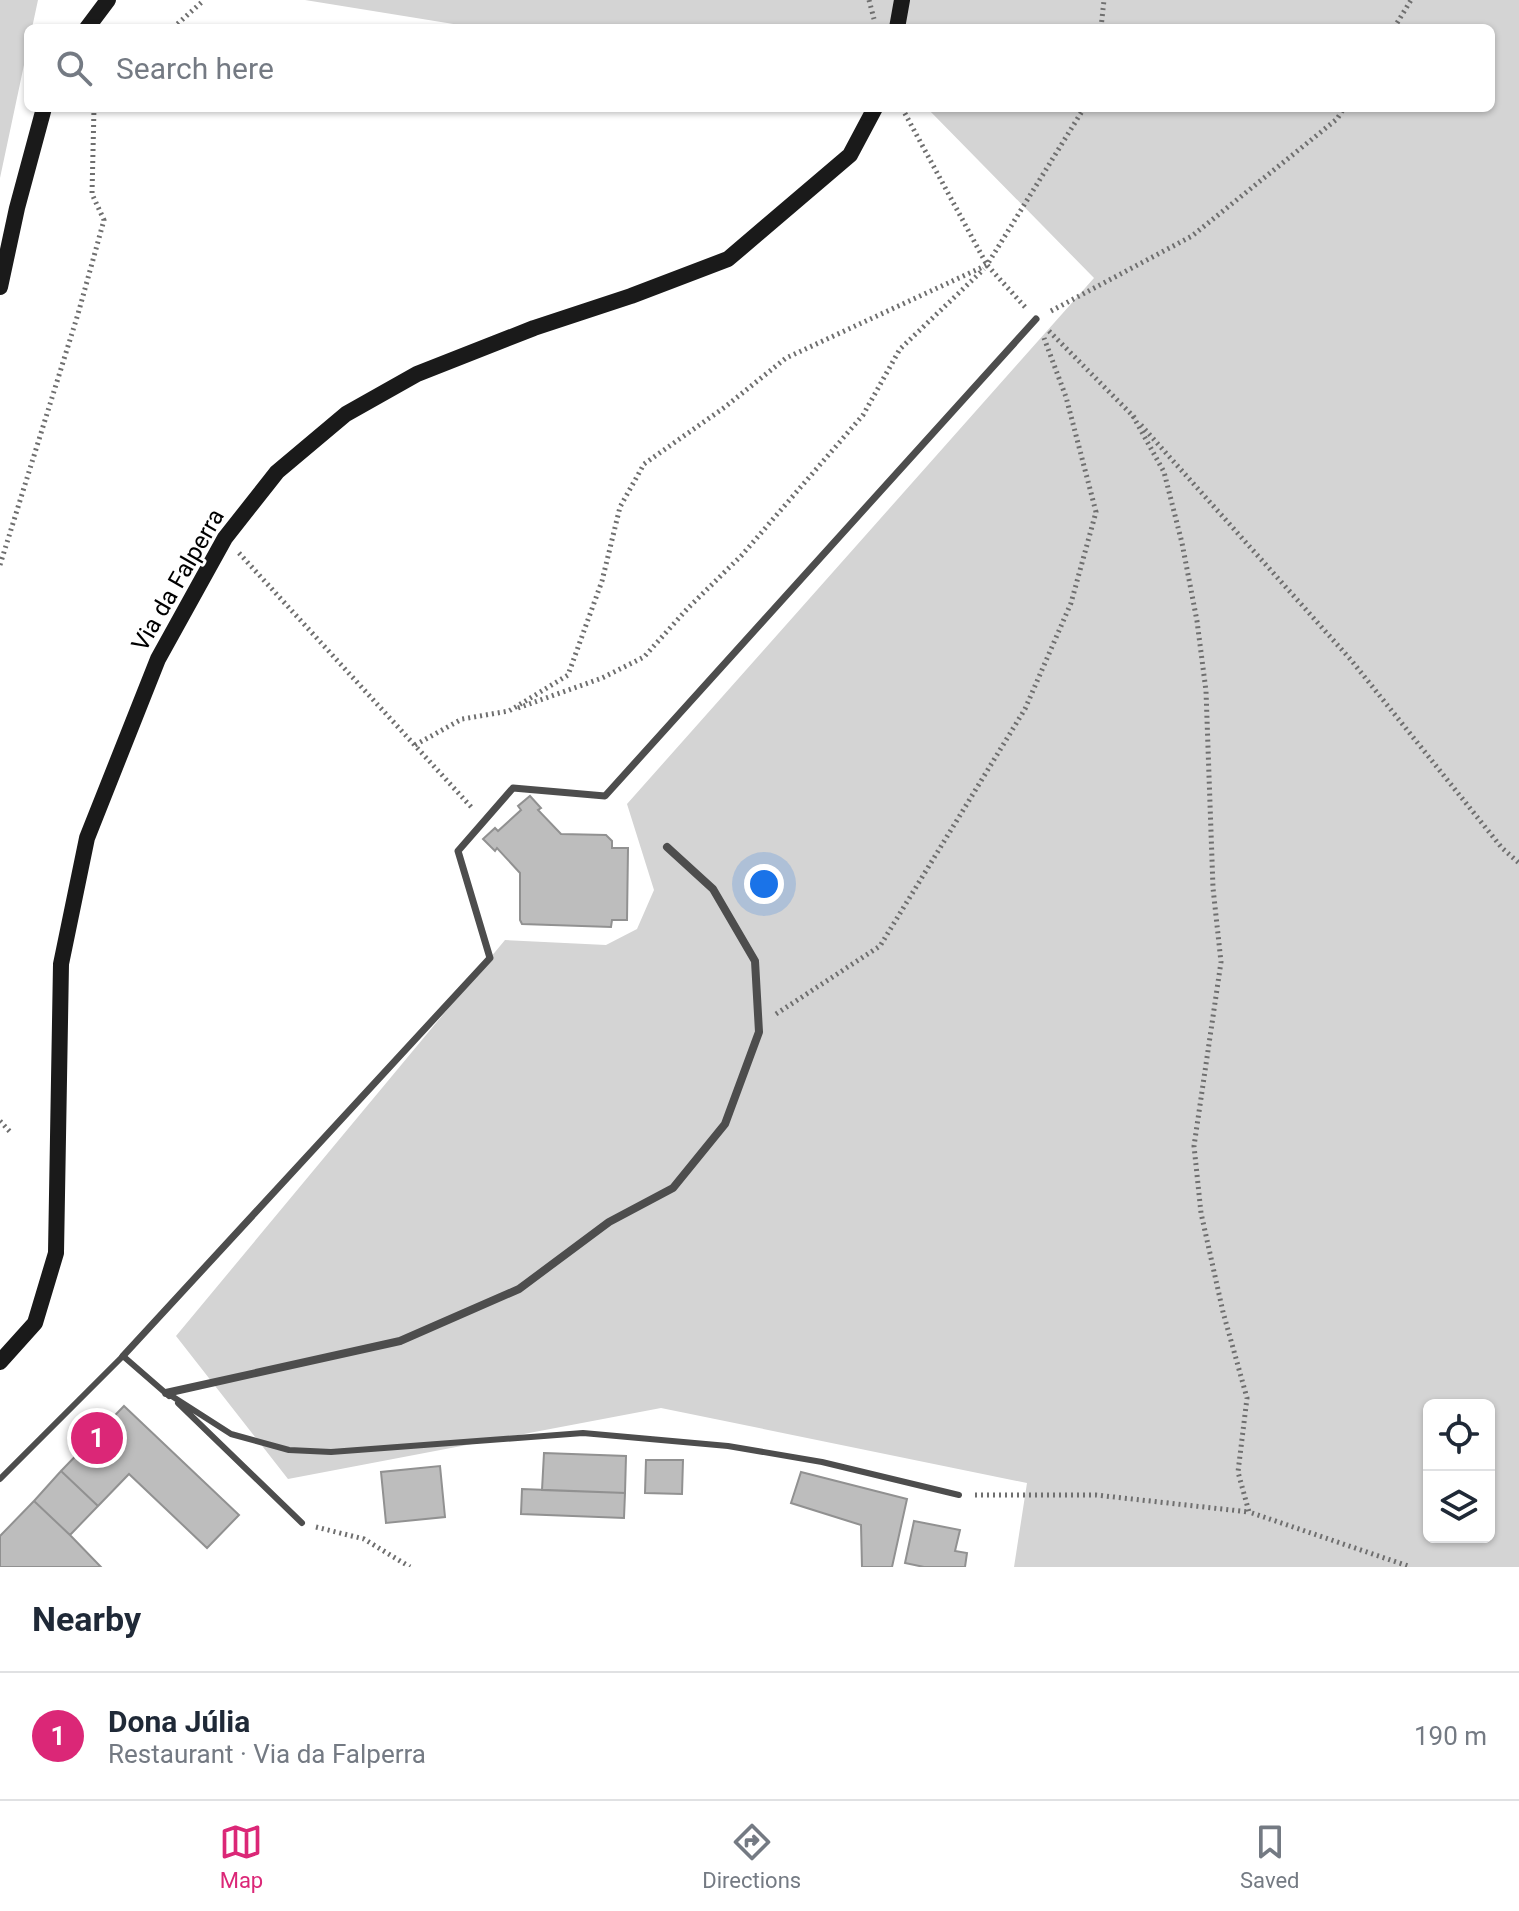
<!DOCTYPE html>
<html lang="en">
<head>
<meta charset="utf-8">
<style>
	:root { --surface:#fff; --page:#f2f2f3; --text:#1f2937; --muted:#747a83; --line:#e0e1e3; --accent:#db2777 }
	body { margin:0; font-family:Roboto,sans-serif; background:var(--page); color:var(--text) }
	.controls { position:absolute; right:24px; bottom:24px; display:grid; overflow:hidden; border-radius:12px; box-shadow:0 2px 6px #0004 }
	.controls button { width:72px; height:72px; display:grid; place-items:center; padding:0; border:0; border-bottom:2px solid var(--line); background:var(--surface); color:var(--text); font:40px sans-serif }
	.you { position:absolute; left:764px; top:884px; width:28px; height:28px; margin:-20px; border:6px solid #fff; border-radius:50%; background:#1a73e8; box-shadow:0 0 0 12px #1a73e833 }
	.badge { display:grid; place-items:center; width:52px; height:52px; border-radius:50%; background:var(--accent); color:#fff; font-size:26px; font-weight:700 }
	.pin { position:absolute; translate:-50% -50%; border:4px solid #fff; box-shadow:0 2px 8px #0006 }
	.list { margin:0; padding:0; list-style:none }
	h2 { display:flex; justify-content:space-between; align-items:center; height:104px; margin:0; padding:0 32px; font-size:34px }
	h2 small { font-size:26px; font-weight:400; color:var(--muted) }
	.list li { display:grid; grid-template-columns:52px 1fr auto; gap:24px; align-items:center; box-sizing:border-box; height:128px; padding:0 32px; border-top:2px solid var(--line) }
	.list b { display:block; font-size:30px; white-space:nowrap }
	.list p { margin:0; font-size:26px; white-space:nowrap; color:var(--muted) }
	.list em { font-size:26px; font-style:normal; color:var(--muted) }
	.icon { flex:none; width:44px; height:44px; fill:none; stroke:currentColor; stroke-width:2; stroke-linecap:round; stroke-linejoin:round }
	.map { position:relative; flex:none; width:1519px; height:1567px; overflow:hidden }
	.search { position:absolute; background:var(--surface); box-shadow:0 2px 6px #0004; left:24px; right:24px; top:24px; height:88px; display:flex; align-items:center; gap:20px; box-sizing:border-box; padding:0 28px; border-radius:12px; color:var(--muted); font-size:30px }
	.sheet { height:232px; background:var(--surface) }
	nav { display:flex; justify-content:space-around; align-items:center; box-sizing:border-box; height:112px; border-top:2px solid var(--line); background:var(--surface); font-size:22px; color:var(--muted) }
	nav a { display:grid; justify-items:center; gap:4px }
	nav .on { color:var(--accent) }
	.map>svg:first-child { display:block }
</style>
</head>
<body>
<div class="map">
<svg width="1519" height="1567" viewBox="0 0 1519 1567">
	<rect width="100%" height="100%" fill="#fff"/>
	<path fill="#d4d4d4" fill-rule="evenodd" d="M0 0H38L32 28H28V46L0 178Z
		M305 0H1519V1567H1014L1027 1483 661 1408 288 1479 176 1336 505 940 606 945 637 929 654 890 627 804 1094 278 927 108H1491V28H478ZM1429 1405H1489V1537H1429Z"/>
	<path fill="#bdbdbd" stroke="#919191" stroke-width="2" d="M530 796 541 808 538 810 561 834 606 835 612 841V848H628L627 920H612L611 927 522 924 520 920V873L497 848 495 851 483 839 495 828 498 831 521 810 518 806Z
		M124 1406 239 1515 207 1548 129 1474 98 1506 61 1471Z
		M544 1453 626 1456 625 1493 542 1490Z
		M646 1460H683L682 1494 645 1493Z
		M440 1466 445 1517 386 1523 381 1472Z
		M61 1471 98 1506 70 1535 34 1501Z
		M801 1472 907 1499 892 1567H862L861 1525 791 1503Z
		M522 1489 625 1493 624 1518 521 1514Z
		M34 1501 70 1535 101 1567H0V1536Z
		M914 1521 960 1530 955 1551 967 1553 965 1567H924L905 1563Z"/>
	<g fill="none" stroke-linecap="round" stroke-linejoin="round">
		<path stroke="#6f6f6f" stroke-width="5" stroke-dasharray="2 4" stroke-linecap="butt" d="M869 0 874 19
			M173 28 204 0
			M1101 28 1104 0
			M1394 28 1411 0
			M902 108 987 265
			M1025 307 987 265 1084 108
			M1051 311 1192 236 1337 119 1344 108
			M1049 331 1135 418
			M1133 416 1164 472 1182 543 1197 621 1206 691 1213 888 1221 962 1194 1146 1201 1213 1223 1312 1247 1398 1238 1472 1249 1512 1411 1567
			M1141 425 1351 660 1502 848 1519 863
			M239 553 473 809
			M0 565 78 314 104 220 92 194 94 108
			M518 708 602 678 644 657 688 608 742 555 863 415 900 349 984 269
			M415 745 462 719 509 711 568 675 602 581 620 507 644 464 725 407 786 358 987 265
			M776 1014 880 946 1025 709 1071 603 1096 512 1066 397 1044 338
			M0 1121 12 1134
			M975 1495H1096L1249 1512
			M316 1527 364 1539 410 1567"/>
		<path stroke="#4d4d4d" stroke-width="6" d="M167 1393 231 1434 289 1450 331 1452 583 1433 728 1446 822 1462 959 1495
			M178 1403 302 1523
			M0 1479 123 1356 169 1396"/>
		<path stroke="#4d4d4d" stroke-width="7" d="M123 1356 490 958 458 851 513 788 605 796 1036 319"/>
		<path stroke="#4d4d4d" stroke-width="8" d="M166 1393 400 1341 519 1289 609 1222 673 1188 725 1124 759 1032 755 961 713 889 667 847"/>
		<path stroke="#1a1a1a" stroke-width="16" d="M87 28 108 0
			M897 28 902 0
			M0 287 17 208 44 108
			M0 1362 35 1323 56 1253 61 964 87 838 158 659 225 538 277 472 346 414 417 374 534 328 631 296 728 259 850 155 875 108"/>
	</g>
	<g text-anchor="middle" stroke-width="6" stroke-linejoin="round" paint-order="stroke">
		<g font-size="24" fill="#000" stroke="#fff">
			<text transform="translate(178 580) rotate(-60)" y="8">Via da Falperra</text>
		</g>
	</g>
</svg>
<div class="controls">
<button><svg class="icon" aria-label="locate" viewBox="0 0 24 24"><circle cx="12" cy="12" r="6"/><path d="M12 2v4M12 18v4M2 12h4M18 12h4"/></svg></button>
<button><svg class="icon" aria-label="layers" viewBox="0 0 24 24"><path d="M12 4l9 5-9 5-9-5zM3 14l9 5 9-5"/></svg></button>
</div>
<div class="you"></div>
<div class="pin badge" style="left:97px;top:1438px">1</div>
<div class="search"><svg class="icon" aria-label="search" viewBox="0 0 24 24"><circle cx="10" cy="10" r="6"/><path d="M15 15l6 6"/></svg>Search here</div>
</div>
<section class="sheet">
<h2>Nearby<small></small></h2>
<ul class="list">
<li><span class="badge">1</span><div><b>Dona Júlia</b><p>Restaurant · Via da Falperra</p></div><em>190 m</em></li>
</ul>
</section>
<nav>
<a class="on"><svg class="icon" aria-label="map" viewBox="0 0 24 24"><path d="M3 6l6-2 6 2 6-2v14l-6 2-6-2-6 2zM9 4v14M15 6v14"/></svg>Map</a>
<a><svg class="icon" aria-label="directions" viewBox="0 0 24 24"><path d="M12 3l9 9-9 9-9-9zM9 14v-3h6M13 9l2 2-2 2"/></svg>Directions</a>
<a><svg class="icon" aria-label="saved" viewBox="0 0 24 24"><path d="M7 4h10v16l-5-4-5 4z"/></svg>Saved</a>
</nav>
</body>
</html>
